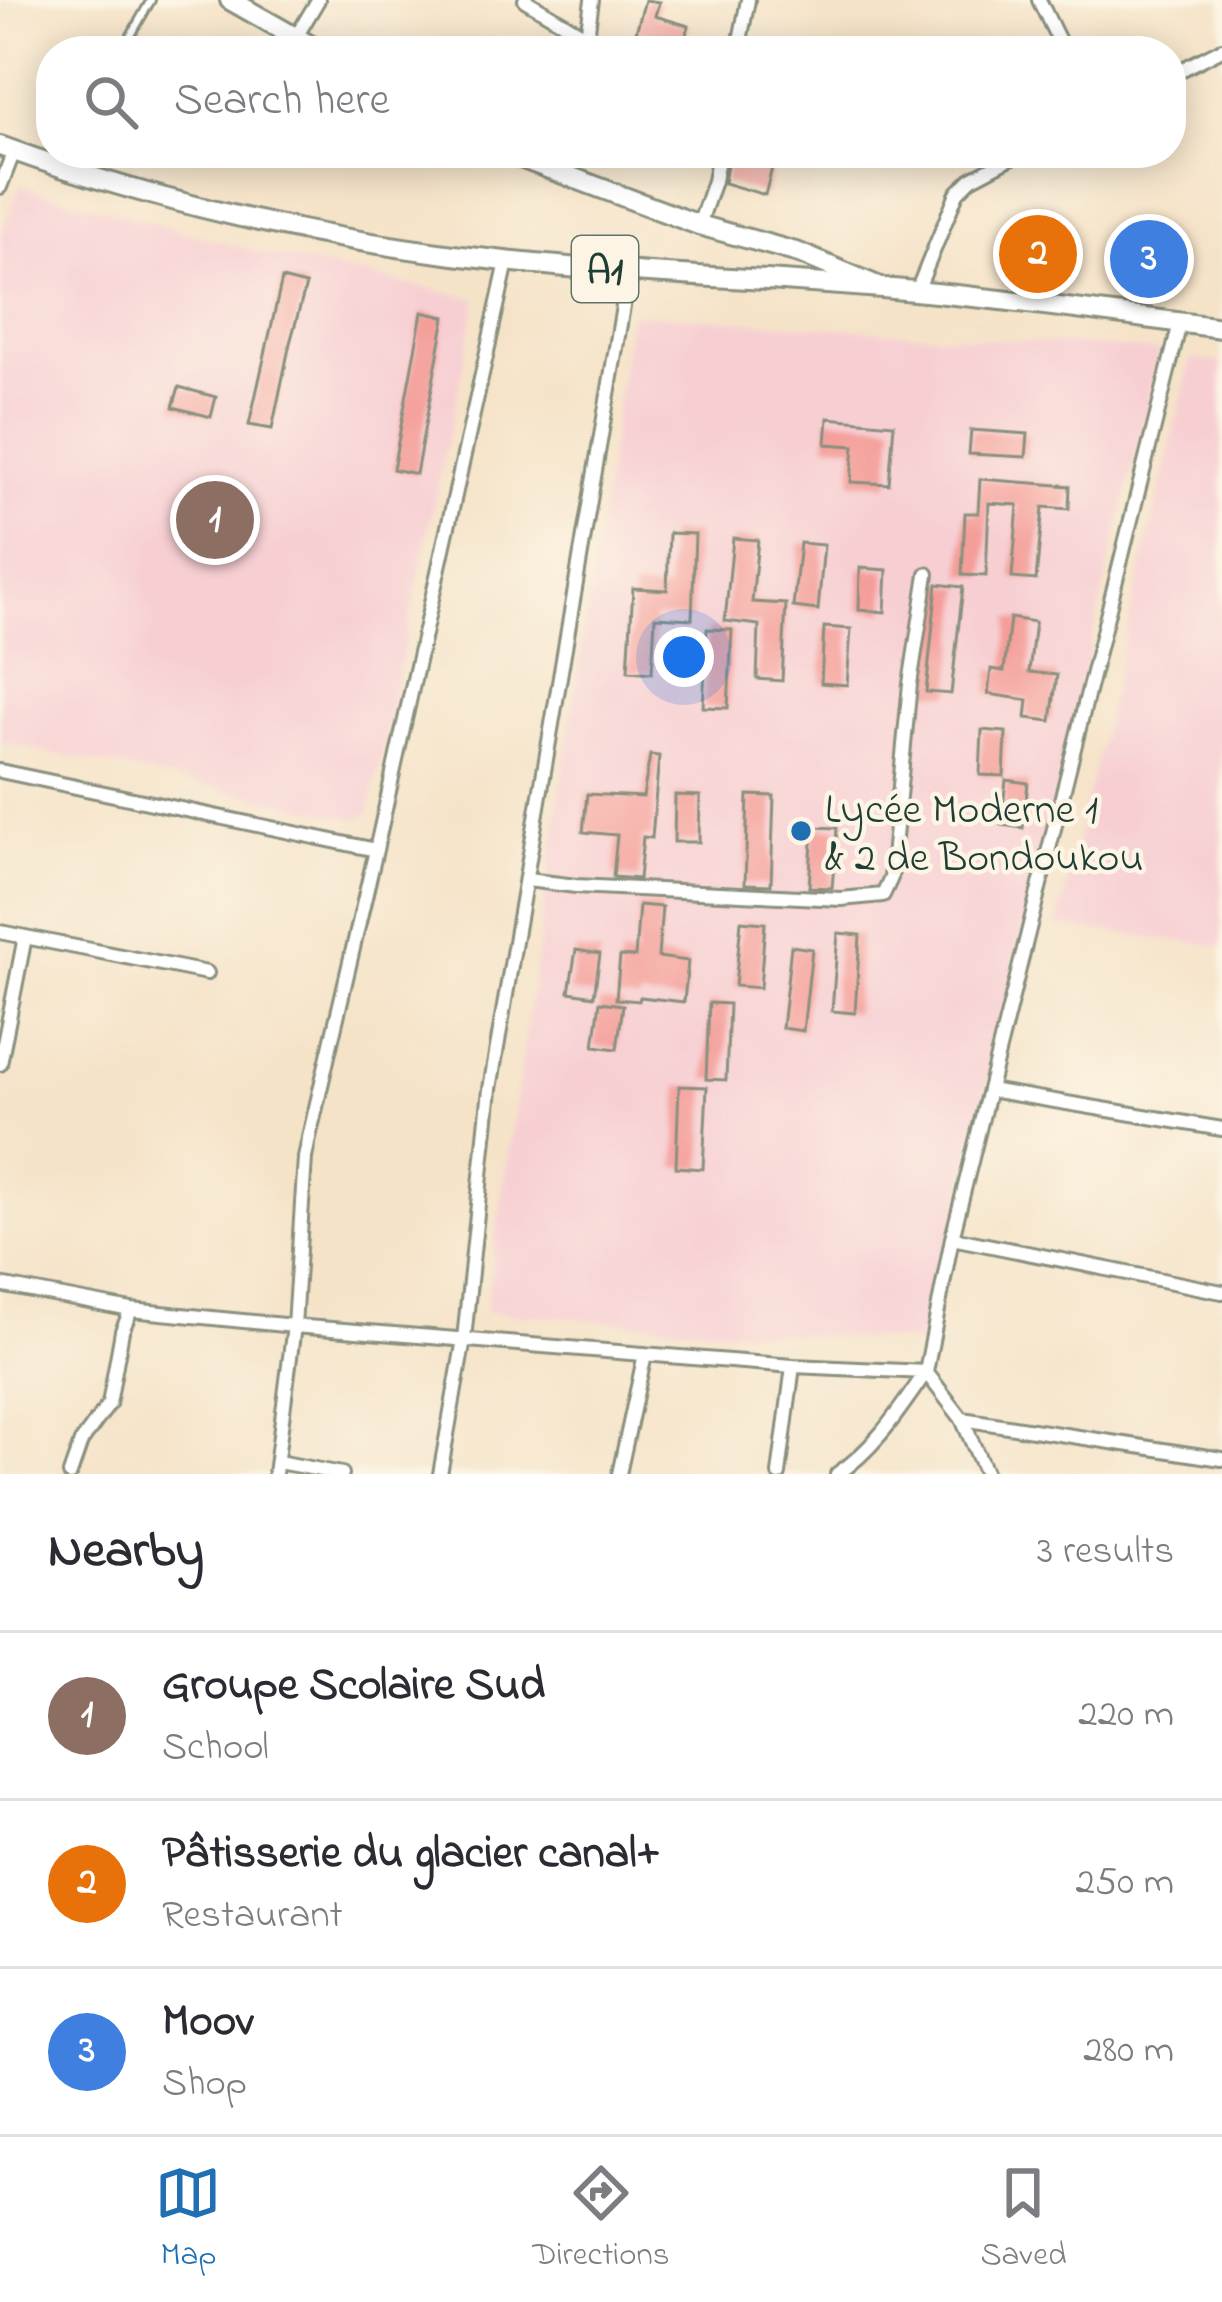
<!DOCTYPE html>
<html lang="en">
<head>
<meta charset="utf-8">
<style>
	:root { --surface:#fff; --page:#f2f2f3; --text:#2b2b33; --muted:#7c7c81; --line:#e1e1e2; --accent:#1f6fb2 }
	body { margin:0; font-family:"Indie Flower",sans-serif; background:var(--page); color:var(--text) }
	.you { position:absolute; left:684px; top:657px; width:42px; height:42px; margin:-30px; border:9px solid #fff; border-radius:50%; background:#1a73e8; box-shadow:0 0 0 18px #1a73e833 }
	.badge { display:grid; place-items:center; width:78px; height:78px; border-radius:50%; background:var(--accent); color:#fff; font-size:39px; font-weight:700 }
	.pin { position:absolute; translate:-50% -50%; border:6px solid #fff; box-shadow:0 3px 12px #0006 }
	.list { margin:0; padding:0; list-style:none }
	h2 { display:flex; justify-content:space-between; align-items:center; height:156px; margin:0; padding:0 48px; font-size:51px }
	h2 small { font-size:39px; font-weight:400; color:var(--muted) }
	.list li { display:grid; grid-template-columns:78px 1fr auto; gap:36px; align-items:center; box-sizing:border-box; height:168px; padding:0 48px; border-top:3px solid var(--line) }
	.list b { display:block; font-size:45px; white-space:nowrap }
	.list p { margin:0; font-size:39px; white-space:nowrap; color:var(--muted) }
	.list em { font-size:39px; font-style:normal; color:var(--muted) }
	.icon { flex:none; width:66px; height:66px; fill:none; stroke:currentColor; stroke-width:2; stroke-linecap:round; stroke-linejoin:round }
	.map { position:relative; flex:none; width:1222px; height:1474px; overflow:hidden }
	.search { position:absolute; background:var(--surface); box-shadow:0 6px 30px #0003; left:36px; right:36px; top:36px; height:132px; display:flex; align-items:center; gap:30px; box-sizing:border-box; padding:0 42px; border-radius:48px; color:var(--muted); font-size:45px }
	.sheet { height:660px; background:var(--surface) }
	nav { display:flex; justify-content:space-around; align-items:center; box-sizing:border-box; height:168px; border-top:3px solid var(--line); background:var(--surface); font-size:33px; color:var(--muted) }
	nav a { display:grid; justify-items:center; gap:6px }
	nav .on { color:var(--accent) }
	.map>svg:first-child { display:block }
</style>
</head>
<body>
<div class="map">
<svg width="1222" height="1474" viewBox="0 0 1222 1474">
	<rect width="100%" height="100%" fill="#fcf5e5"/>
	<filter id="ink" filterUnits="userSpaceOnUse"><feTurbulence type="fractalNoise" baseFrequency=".00833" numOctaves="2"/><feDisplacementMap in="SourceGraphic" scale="24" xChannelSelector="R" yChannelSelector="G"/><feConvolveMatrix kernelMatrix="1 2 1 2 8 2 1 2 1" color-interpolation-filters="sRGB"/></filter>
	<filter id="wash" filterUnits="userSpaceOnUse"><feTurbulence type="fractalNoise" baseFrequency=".004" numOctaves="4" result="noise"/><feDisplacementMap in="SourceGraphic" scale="48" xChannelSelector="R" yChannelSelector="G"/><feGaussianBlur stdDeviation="2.7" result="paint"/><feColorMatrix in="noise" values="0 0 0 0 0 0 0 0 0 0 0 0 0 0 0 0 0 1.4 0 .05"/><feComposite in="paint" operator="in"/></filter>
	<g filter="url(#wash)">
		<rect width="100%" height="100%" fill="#f5e3c8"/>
		<path fill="#f7cfd3" d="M20 186 265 254 477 299 369 813 358 819 0 742V238Z
			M630 313 1160 351 926 1343 485 1312Z
			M1191 359 1222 363V946L1057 926Z"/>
		<g id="blocks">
			<path fill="#f49e9a" d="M645 0 659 2 655 16 689 26 682 50 655 42 656 38 636 32Z
				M729 153 773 164 765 195 724 183Z
				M282 279 306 285 290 343 272 429 249 425Z
				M422 312 445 317 416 474 393 469Z
				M179 387 216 397 211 417 173 407Z
				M828 418 894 424 889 484 851 482 854 446 826 444Z
				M971 430 1028 434 1026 457 969 454Z
				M980 479 1070 486 1069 509 1043 507 1036 580 1012 578 1018 505 989 503 986 576 962 575 965 513H978Z
				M669 533 695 534 692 619 655 617 652 673 628 671 633 588 667 590Z
				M733 538 758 540 752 602 786 604 782 681 757 679 759 625 725 621Z
				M800 543 824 545 818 610 793 607Z
				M860 568 887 570 885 612 859 610Z
				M937 584 963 587 951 694 926 692Z
				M1010 618 1035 622 1029 672 1057 675 1051 721 1026 718 1028 700 988 694 991 669 1004 671Z
				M824 627 851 629 847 685 821 683Z
				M707 629 732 630 728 708 703 707Z
				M982 730 1006 732 1004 776 980 775Z
				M650 755 659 756 652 838 643 837 639 879 613 877 617 835 583 832 587 794 643 797Z
				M1006 780 1028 783 1023 828 1001 825Z
				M675 795 700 796 699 842H674Z
				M748 795 774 796 771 885 745 884Z
				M813 827 837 828 832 888 809 887Z
				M639 905 662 907 658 957 688 961 684 1002 640 997 639 1001 616 999 620 956 635 957Z
				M741 921 765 923 760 988 735 986Z
				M838 933 860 935 855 1013 832 1011Z
				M791 946 812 949 803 1031 782 1028Z
				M576 950 600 954 594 996 569 992Z
				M600 1002 623 1005 617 1049 594 1046Z
				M709 1003 729 1004 726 1080 706 1079Z
				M679 1086 707 1087 703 1169 676 1167Z"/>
		</g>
	</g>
	<g filter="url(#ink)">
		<use href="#blocks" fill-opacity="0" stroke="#8a907e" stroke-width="3"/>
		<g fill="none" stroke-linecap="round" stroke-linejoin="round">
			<defs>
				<path id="lane" d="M122 51 151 0"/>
				<path id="street" d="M525 0 587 37 619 51
					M1039 0 1064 51
					M296 37 318 0
					M587 37 592 0
					M738 51 748 0
					M1171 75 1222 49
					M0 187 14 151
					M699 225 714 181 719 153
					M917 291 957 193 971 179 1020 153
					M0 771 376 850
					M527 880 576 886 841 899 883 895 891 878 910 684 927 574
					M0 932 207 973
					M0 1064 25 937
					M989 1090 1222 1129
					M952 1238 1222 1292
					M0 1285 131 1310 294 1326 793 1366 926 1372 952 1238 1180 323
					M962 1419 1222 1459
					M278 1462 342 1474
					M70 1474 81 1442 109 1404 122 1331 131 1310
					M275 1474 294 1326 305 1158 310 1133 376 850 507 262
					M440 1474 464 1339 490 1089 629 271
					M619 1474 645 1354
					M779 1474 793 1366
					M837 1474C875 1449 900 1409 926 1372L962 1419 986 1474"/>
				<path id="secondary" d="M230 0 320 51
					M507 153 699 225 799 253 880 287"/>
				<path id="primary" d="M0 146C163 205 333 243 505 261 641 276 778 278 914 291 1017 300 1120 315 1222 328"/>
			</defs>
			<use href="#lane" stroke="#8a907e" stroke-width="12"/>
			<use href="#street" stroke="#8a907e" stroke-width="18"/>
			<use href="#secondary" stroke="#8a907e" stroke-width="24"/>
			<use href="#primary" stroke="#8a907e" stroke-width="24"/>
			<use href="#lane" stroke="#fff" stroke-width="6"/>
			<use href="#street" stroke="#fff" stroke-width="12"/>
			<use href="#secondary" stroke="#fff" stroke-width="18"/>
			<use href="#primary" stroke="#fff" stroke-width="18"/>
		</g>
	</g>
	<circle fill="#1f6fb2" stroke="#fcf5e5" stroke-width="4.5" cx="801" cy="831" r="12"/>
	<g text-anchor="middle" stroke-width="9" stroke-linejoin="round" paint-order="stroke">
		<rect fill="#fcf5e5" stroke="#617469" stroke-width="3" x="572" y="236" width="66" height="66" rx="9"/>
		<g font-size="39" font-weight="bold" fill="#1f3d34">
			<text x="605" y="283">A1</text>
		</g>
		<g font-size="42" fill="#1f3d34" stroke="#fcf5e5" text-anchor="start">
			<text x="825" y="822">Lycée Moderne 1<tspan x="825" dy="48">&amp; 2 de Bondoukou</tspan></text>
		</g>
	</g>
</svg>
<div class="you"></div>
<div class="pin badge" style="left:215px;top:520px;background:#8d6e63">1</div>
<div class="pin badge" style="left:1038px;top:254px;background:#e8710a">2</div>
<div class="pin badge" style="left:1149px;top:259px;background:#3f7fe0">3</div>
<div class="search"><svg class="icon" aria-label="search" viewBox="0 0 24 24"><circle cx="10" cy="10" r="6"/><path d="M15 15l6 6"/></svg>Search here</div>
</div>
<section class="sheet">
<h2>Nearby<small>3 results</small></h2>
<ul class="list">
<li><span class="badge" style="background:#8d6e63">1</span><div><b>Groupe Scolaire Sud</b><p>School</p></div><em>220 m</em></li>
<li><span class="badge" style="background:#e8710a">2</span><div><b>Pâtisserie du glacier canal+</b><p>Restaurant</p></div><em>250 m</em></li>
<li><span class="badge" style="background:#3f7fe0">3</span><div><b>Moov</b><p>Shop</p></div><em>280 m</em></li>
</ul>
</section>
<nav>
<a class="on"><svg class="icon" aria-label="map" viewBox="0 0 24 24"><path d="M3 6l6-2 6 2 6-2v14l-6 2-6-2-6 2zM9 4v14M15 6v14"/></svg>Map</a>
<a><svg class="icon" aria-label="directions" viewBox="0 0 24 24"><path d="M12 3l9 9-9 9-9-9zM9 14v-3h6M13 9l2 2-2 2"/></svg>Directions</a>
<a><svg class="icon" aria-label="saved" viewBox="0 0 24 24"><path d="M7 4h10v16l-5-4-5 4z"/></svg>Saved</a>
</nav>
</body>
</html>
